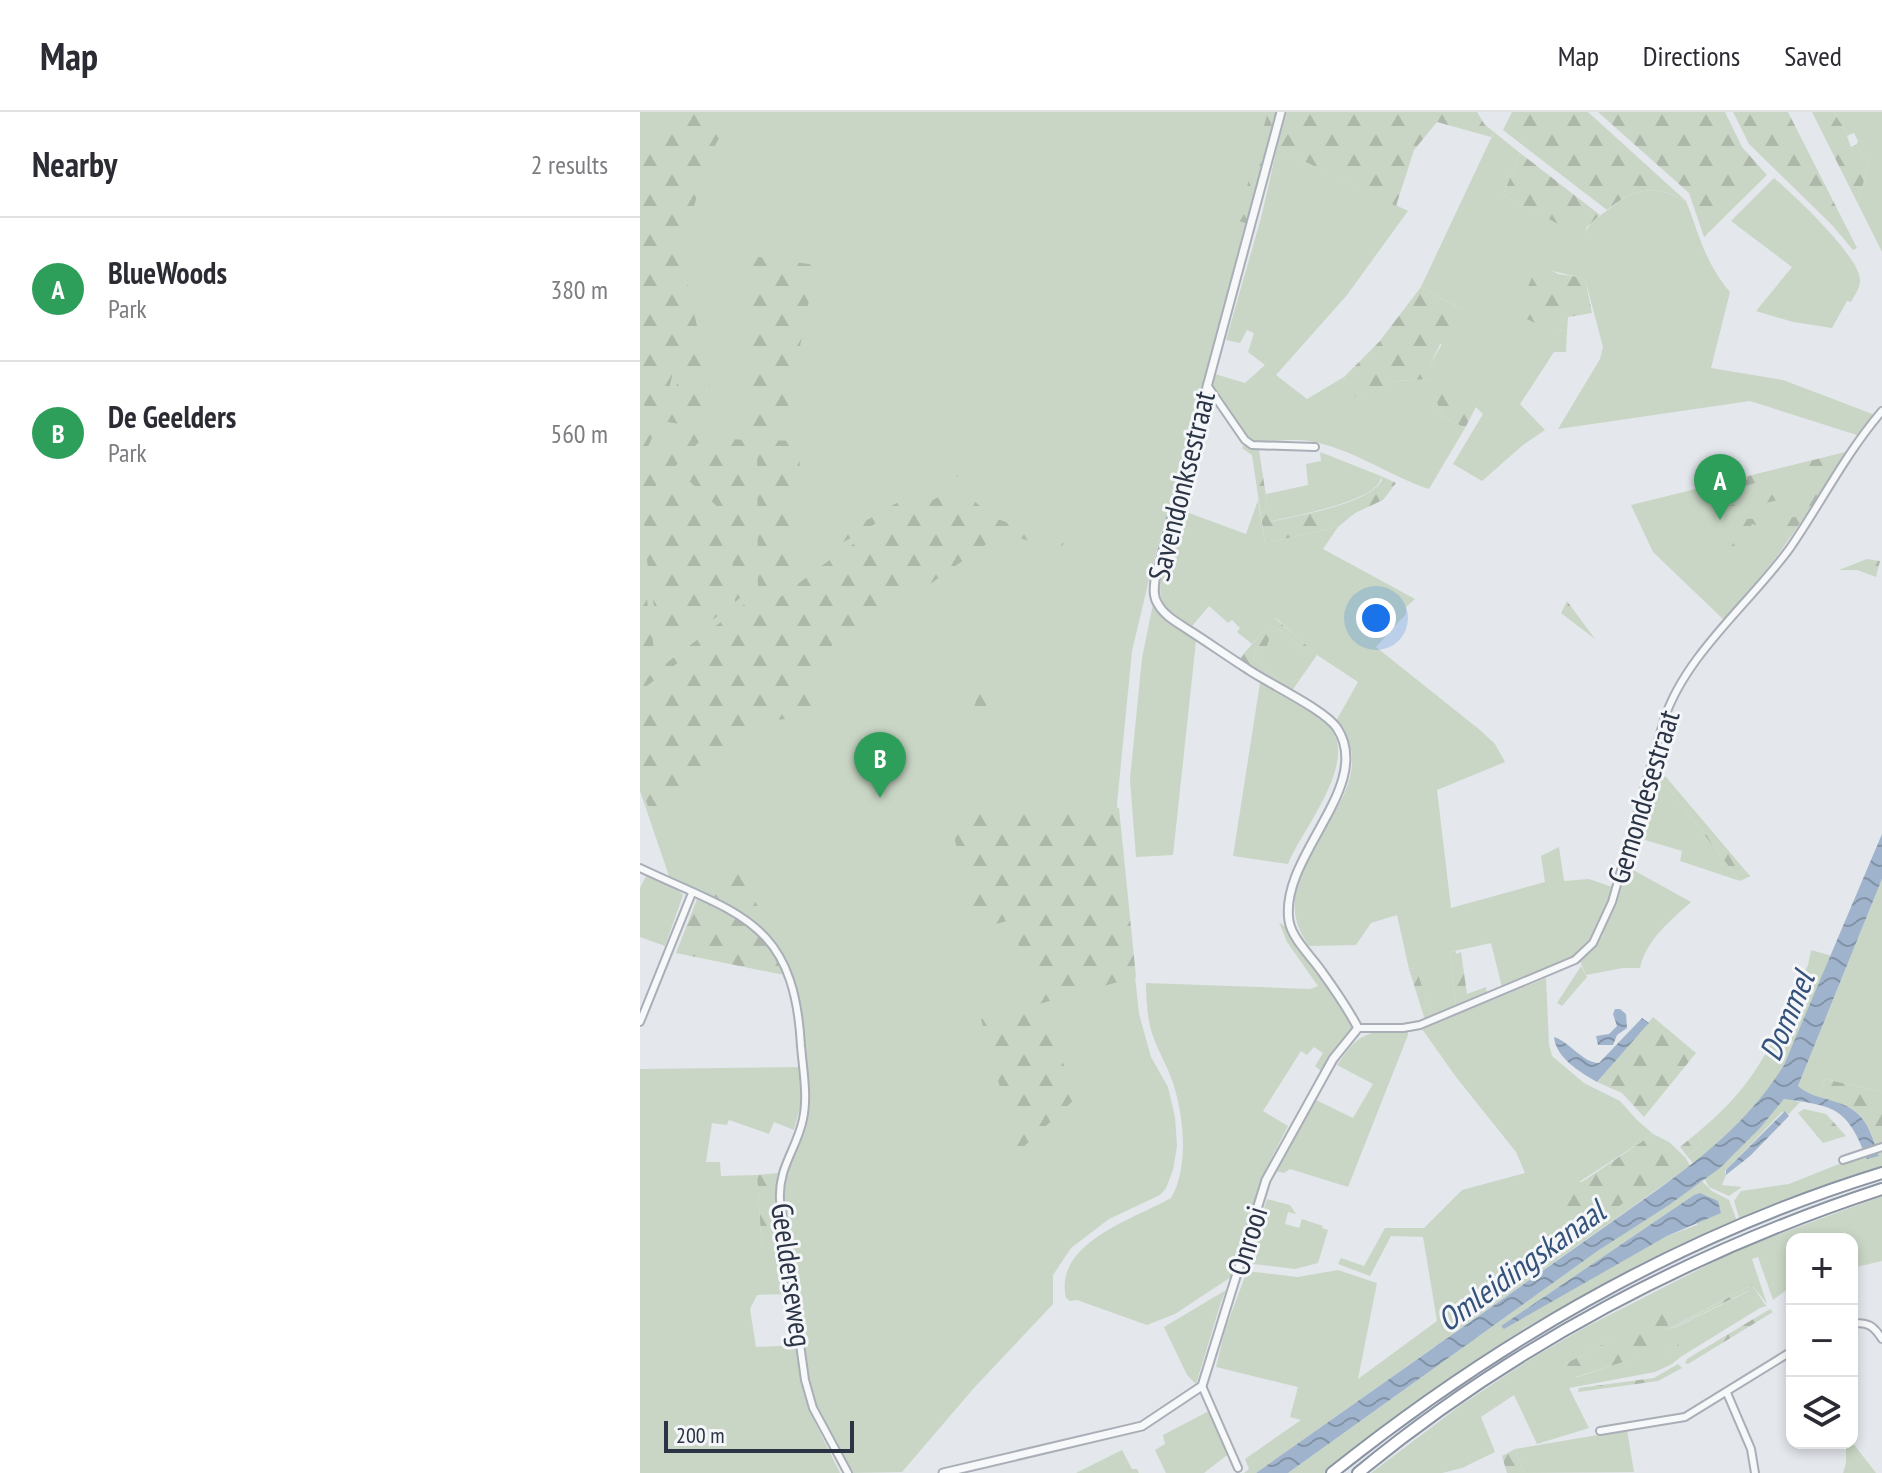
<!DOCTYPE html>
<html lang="en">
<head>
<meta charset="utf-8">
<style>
	:root { --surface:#fff; --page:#f7f7f7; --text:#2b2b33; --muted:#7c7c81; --line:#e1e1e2; --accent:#db2777 }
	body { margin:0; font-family:"PT Sans Narrow",sans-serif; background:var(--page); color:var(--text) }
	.controls { position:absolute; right:24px; bottom:24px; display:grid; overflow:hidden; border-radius:16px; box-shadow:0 4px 12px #0003 }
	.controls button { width:72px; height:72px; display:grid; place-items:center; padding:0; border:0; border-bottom:2px solid var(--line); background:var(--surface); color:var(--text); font:40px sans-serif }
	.scale { position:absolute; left:24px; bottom:20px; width:190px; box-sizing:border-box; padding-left:8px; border:4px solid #2b3445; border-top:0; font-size:22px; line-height:28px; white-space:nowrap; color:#2b3445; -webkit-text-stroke:6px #f4f6f9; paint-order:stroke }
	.you { position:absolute; left:736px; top:506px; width:28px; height:28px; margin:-20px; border:6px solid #fff; border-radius:50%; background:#1a73e8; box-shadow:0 0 0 12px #1a73e833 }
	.badge { display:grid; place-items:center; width:52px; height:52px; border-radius:50%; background:var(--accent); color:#fff; font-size:26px; font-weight:700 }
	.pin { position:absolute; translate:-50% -66px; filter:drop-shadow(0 2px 4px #0008) }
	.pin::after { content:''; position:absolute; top:42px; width:28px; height:24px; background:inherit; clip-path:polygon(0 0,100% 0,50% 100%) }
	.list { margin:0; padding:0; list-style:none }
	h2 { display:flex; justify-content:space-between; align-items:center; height:104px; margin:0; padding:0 32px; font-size:34px }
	h2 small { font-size:26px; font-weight:400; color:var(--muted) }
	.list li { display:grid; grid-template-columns:52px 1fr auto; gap:24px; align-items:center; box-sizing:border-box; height:144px; padding:0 32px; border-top:2px solid var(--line) }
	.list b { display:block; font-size:30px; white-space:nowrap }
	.list p { margin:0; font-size:26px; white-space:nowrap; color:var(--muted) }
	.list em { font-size:26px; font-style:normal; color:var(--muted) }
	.icon { flex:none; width:44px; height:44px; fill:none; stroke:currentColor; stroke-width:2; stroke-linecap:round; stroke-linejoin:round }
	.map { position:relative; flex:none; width:1242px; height:1361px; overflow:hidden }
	header { display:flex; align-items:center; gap:48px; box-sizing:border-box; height:112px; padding:0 40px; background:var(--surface); border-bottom:2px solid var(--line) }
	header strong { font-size:38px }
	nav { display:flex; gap:44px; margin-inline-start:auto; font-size:28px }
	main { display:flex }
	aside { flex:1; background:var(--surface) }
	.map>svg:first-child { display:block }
</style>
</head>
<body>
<header>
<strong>Map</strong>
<nav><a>Map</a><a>Directions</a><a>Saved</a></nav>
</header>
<main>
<aside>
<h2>Nearby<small>2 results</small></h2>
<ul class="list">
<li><span class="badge" style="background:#2e9e5b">A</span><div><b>BlueWoods</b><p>Park</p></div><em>380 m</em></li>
<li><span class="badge" style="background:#2e9e5b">B</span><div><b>De Geelders</b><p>Park</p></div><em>560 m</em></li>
</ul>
</aside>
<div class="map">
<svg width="1242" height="1361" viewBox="0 0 1242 1361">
	<defs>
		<pattern id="forest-firs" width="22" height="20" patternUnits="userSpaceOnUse" patternTransform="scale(2)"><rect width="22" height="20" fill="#c9d6c5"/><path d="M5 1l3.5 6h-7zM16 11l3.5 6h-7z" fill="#adb8ab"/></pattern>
		<pattern id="water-waves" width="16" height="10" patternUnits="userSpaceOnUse" patternTransform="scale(2)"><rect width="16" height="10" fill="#9fb4cc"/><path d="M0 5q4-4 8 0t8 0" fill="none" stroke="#8293a7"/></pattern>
	</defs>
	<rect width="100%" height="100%" fill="#e4e7ec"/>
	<path fill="#c9d6c5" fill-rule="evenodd" d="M0 0H637L605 127 511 459 492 539 477 692 499 902 511 945 528 975 535 1005 537 1034 533 1058 526 1076 520 1083 469 1107 431 1136 413 1163V1192L333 1277 262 1360 211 1361 175 1296 167 1268 141 1072 167 990 162 915 150 862 127 821 104 802 30 767 0 679Z
		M1193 0H1242V140L1218 92 1228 52 1216 33 1218 29 1214 21 1209 23Z
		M854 20 880 41 863 83 943 124C949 111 958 105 969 97 996 75 1015 73 1046 89 1059 122 1065 151 1090 180L1071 256 1143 268 1235 303 1220 324 1110 289 918 317 960 247 963 235 945 167 909 158 887 208 927 219 926 240H914L880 292 905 318 883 333 842 369 813 352 843 302 791 251 822 197 781 175Z
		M637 36 768 99 707 183 636 263 667 287 704 265 717 285 756 269 791 267 801 303 825 316 789 377C749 364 712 336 669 329 651 326 631 330 613 330 603 324 582 288 572 275L575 262 605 271 625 253 608 240 614 221 607 218 600 231 586 228 621 106Z
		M1134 66C1154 83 1218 143 1220 167 1221 175 1214 184 1211 190L1207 189 1192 216 1153 210 1116 199 1152 155 1091 109Z
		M1210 339 1135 447 1085 509 1013 440 991 393Z
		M680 340 741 364C742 389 651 404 629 410L626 382 668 373 666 352 681 349Z
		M618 388 625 431 698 415 683 437 775 487 766 495V502L736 535 840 618 855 632 865 650 797 678 811 796 905 770 901 744 919 735 924 769 949 767 972 775C949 851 931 847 862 875L851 831 810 840 816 895 792 905 775 856 769 857 757 803 731 811 716 833 669 834C609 752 760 683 696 609L718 570 674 541 636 506 612 532 597 520 600 516 592 508 588 511 569 494 552 514C542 507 529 501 523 490 513 468 532 420 538 397L606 422Z
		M513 492 525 507 556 529 533 743 496 745 490 667 502 546Z
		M639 517 665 539 667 544 663 563 660 567 644 571 613 547 616 537 623 535 631 521Z
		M620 571 627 573C645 584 678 600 690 615 719 651 662 717 648 752L593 744Z
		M1018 668 1030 678 1100 769 1040 749 1042 739 995 725 996 720 1001 721 1003 716Z
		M986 754 1051 790C1031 808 1006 828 1000 856H983L946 863 940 849 962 824Z
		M7 762 36 776 43 783 25 834 0 825V776Z
		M1242 767V980L1185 967 1179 985 1168 982 1158 974Z
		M639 810 650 819 714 914 681 959 675 954 683 941 674 935 667 943 661 939 623 999 648 1014 624 1061 591 1165 535 1202 507 1213 437 1188 430 1189 426 1186C413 1131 494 1107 531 1086 549 1056 544 1004 533 971 527 952 515 935 510 914 507 900 506 886 506 871L670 877 678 874 647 830Z
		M1171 838 1192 844C1177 879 1163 917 1145 951 1124 991 1088 1024 1054 1052L1047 1044 1062 1032 1057 1021C1121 969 1135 924 1168 853Z
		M906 866 909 932 912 944 944 971 980 989 997 1008 1013 1022 939 1070 1019 1064 1046 1046 1050 1054 616 1361H604L609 1357 605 1347 661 1308 650 1305 658 1275 576 1255 585 1218 607 1159 658 1165 698 1158 737 1171 718 1267 797 1209 783 1125 751 1124 730 1164 698 1152 701 1146 724 1154 745 1116H784L822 1078 885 1061 876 1040 816 965 782 917Z
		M738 920H768V923L708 1075 650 1057 644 1061 636 1059 676 988 713 1006 733 972 697 953C709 936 717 923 738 920Z
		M161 955V991L154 1018 134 1010 129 1022 89 1008 87 1013 72 1011 66 1050H80L81 1064 117 1063 122 1138 142 1137 149 1182 117 1183 110 1197 116 1235 156 1233 163 1279 173 1306 200 1361H0V957Z
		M1144 987 1160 990 1149 1002 1142 1000 1085 1059 1086 1063 1082 1073 1102 1075 1089 1084 1069 1075 1064 1066 1093 1043Z
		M1242 1037V1056L1100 1109 1094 1089 1101 1079 1149 1072 1209 1048 1239 1043 1238 1039Z
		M1062 1069 1072 1079 1089 1088 1097 1109 976 1166 885 1216 762 1300 684 1361H648L959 1138ZM1054 1083 1057 1113 1027 1124 864 1216 861 1214Z
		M1242 1084V1149L1212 1156V1127H1152V1174L1133 1188 1118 1145 1112 1147 1127 1192 1112 1173 1028 1217 1024 1202 925 1252 935 1266 1021 1237 1028 1236 1032 1252 1015 1260 929 1276 949 1316 897 1332 874 1283 841 1305 855 1340 822 1356 802 1361H731L821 1293 892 1246 944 1216 1099 1137Z
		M627 1087 650 1093 656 1102 648 1100 645 1112 659 1116 662 1107 683 1114 682 1116 688 1118 678 1151 655 1157 606 1151Z
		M586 1178 581 1190 556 1272 547 1263 524 1215Z
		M1109 1179 1120 1196 1042 1244 1040 1242 1032 1217Z
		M569 1299 591 1340 564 1361H526L515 1338 525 1332 523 1323Z
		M987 1318 994 1360 884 1361 875 1337Z
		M1212 1330 1236 1361H1203L1206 1351V1331Z
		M482 1338 492 1357H497L499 1361H436Z"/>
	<path fill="url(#forest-firs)" d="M26 0H93L70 43 42 132 50 185 62 234H40L22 303 0 291V44Z
		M628 0H635L625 37 618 34Z
		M647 0H837L845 13 854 20 851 25 797 10 774 38 756 94 637 36Z
		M872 0H948L1046 89C1014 72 994 76 967 98L863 18Z
		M958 0H1085L1102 35 1127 63 1064 125 1049 81Z
		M1093 0H1148L1217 136 1213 138 1192 113 1109 32Z
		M1172 0H1193L1209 23 1207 24 1211 35 1216 33 1228 52 1218 92Z
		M615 41 623 44 608 112 599 109Z
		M880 41 960 103 947 115 943 125 863 83Z
		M111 144 176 153 143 321 109 319Z
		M898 151 918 162 945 166 952 201 928 205 927 219 898 212 876 203Z
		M781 175 831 202 815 237 800 232 791 251 837 293 825 316 801 303 790 267 756 269 716 286 704 265 739 230Z
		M45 242H64L70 269 68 316 27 310Z
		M0 299 20 309 0 352Z
		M24 316 63 322 59 330 9 381 13 385 0 398V365L10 350Z
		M69 326 109 328 110 478 95 490 89 405 39 360Z
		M117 328 161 329 154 454 187 431 314 358 318 364 188 439 0 579V571L118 482Z
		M604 333 619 338 630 410C656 404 730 392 742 368L741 364 756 371 743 388 715 401 698 415 625 431 612 343 602 336Z
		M1210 339 1151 424 1140 419 1112 412 1099 434 1091 435 1106 407 1157 405 1175 379 1069 405 1068 399 1180 371 1193 351 1062 385 1064 396 1057 398 1052 378Z
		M38 369 81 409 87 497 22 546 5 436 4 406Z
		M318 374 352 405 424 431 420 438 362 421 290 472 204 521 190 536 170 568 172 605C153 607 134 606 116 614 85 628 38 677 11 702L0 673V590L203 438Z
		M0 439 16 551 0 562Z
		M1227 447 1240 449 1236 465 1217 458H1199Z
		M927 489 955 527 921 501Z
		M635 506 677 543 663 563 666 544 665 539 639 517 631 521 627 534 616 537 613 547 644 571 660 567 651 580 599 547Z
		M342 571 353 574 335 627 326 619Z
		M234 643 256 662 243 680 219 661Z
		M1014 661 1026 665 1110 764 1100 769 1030 678 1018 668 1003 716 1000 723 997 722Z
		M479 696 496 865 399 892 437 985 378 1040 341 907 398 891 370 808 339 817 308 703Z
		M95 758 100 759 138 835C119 808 94 795 65 780Z
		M57 787C98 805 127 820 144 863L36 841Z
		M816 839V842L821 840 827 882 846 875 847 882 816 895 810 840Z
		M941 854 947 865 922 894 917 891Z
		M776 856 792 905 785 908 769 857Z
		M1013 905 1056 941 1004 1005 982 981 957 970Z
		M1185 967 1242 980V1030L1236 1034C1225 1001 1212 993 1179 985Z
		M1164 997 1186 1002 1206 1024 1183 1031 1158 1001Z
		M1057 1021 1062 1032 1047 1044 1040 1035Z
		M1013 1022 1029 1030 1046 1046 930 1129 923 1118 924 1082Z
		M138 1061 135 1086 142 1137 122 1139 117 1063Z
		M1112 1173 1126 1194 1120 1196 1108 1179 1033 1216 1042 1244 1032 1252 1027 1236 936 1265 937 1270 934 1271 925 1252 1024 1201 1029 1217Z
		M1130 1197 1133 1200 1048 1252 1045 1251 1047 1247Z
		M1038 1252 1042 1256 1018 1269 938 1280 939 1276 1014 1266Z
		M875 1337 884 1361H867L862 1344Z"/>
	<path fill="url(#water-waves)" d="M1242 722V767L1158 974C1169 984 1179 984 1193 989 1224 998 1229 1014 1239 1044L1227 1047C1207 996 1196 994 1144 987L1120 1016 1080 1056 1029 1093 959 1138 648 1361H616L1017 1078C1068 1041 1110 1007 1144 953Z
		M975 897H980L986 902 987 916 977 923 973 933H958L956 924 969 922 977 914 973 902Z
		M1002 906 1009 911 1006 914 957 970C940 960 916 946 914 925 930 930 943 951 959 951Z
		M1145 999 1149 1004 1110 1044 1086 1063V1058Z
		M1060 1081 1078 1089 1081 1101 1027 1124 864 1217 861 1214 1054 1083Z"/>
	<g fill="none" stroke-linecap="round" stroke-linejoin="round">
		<defs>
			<path id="minor" d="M567 273 605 328 612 333 675 335
				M0 756C99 803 154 808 161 934 163 958 168 984 163 1007 157 1037 138 1055 140 1088L165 1268 173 1296 208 1361
				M0 910 52 781
				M718 916H763L780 913 935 848 953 831 972 790 1024 608C1045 543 1110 491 1150 436 1181 391 1206 341 1242 299
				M1203 1048 1242 1035
				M1212 1212C1227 1209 1234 1214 1242 1227
				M562 1274 598 1356
				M1087 1281 1111 1337 1115 1361
				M960 1319 1045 1305 1152 1239"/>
			<path id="tertiary" d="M303 1361 502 1314 562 1274 626 1068 693 947 718 916C708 897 695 878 682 860 672 845 652 827 649 809 639 744 735 674 697 616 684 597 627 571 606 556 587 544 569 531 550 519 540 512 524 504 518 492 513 485 514 476 515 468L641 0"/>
			<path id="motorway" d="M692 1361C856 1230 1041 1123 1242 1061
				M718 1361C872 1234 1053 1139 1242 1077"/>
		</defs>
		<use href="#minor" stroke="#a9aeb7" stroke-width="10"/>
		<use href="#tertiary" stroke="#a9aeb7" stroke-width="11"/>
		<use href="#motorway" stroke="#8b94a3" stroke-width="14"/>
		<use href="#minor" stroke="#f7f8fa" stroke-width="6"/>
		<use href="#tertiary" stroke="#f7f8fa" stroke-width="7"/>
		<use href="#motorway" stroke="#fff" stroke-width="10"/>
	</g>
	<g text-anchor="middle" stroke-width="6" stroke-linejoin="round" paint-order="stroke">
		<g font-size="30" fill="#2b3445" stroke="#f4f6f9">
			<text transform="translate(542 374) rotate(-76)" y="10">Savendonksestraat</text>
			<text transform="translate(1004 685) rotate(-73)" y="10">Gemondesestraat</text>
			<text transform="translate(608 1129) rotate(-73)" y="10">Onrooi</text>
			<text transform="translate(151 1163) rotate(82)" y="10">Geelderseweg</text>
		</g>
		<g font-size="32" font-style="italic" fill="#34527a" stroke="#f4f6f9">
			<text transform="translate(1147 904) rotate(-67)" y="11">Dommel</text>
			<text transform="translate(881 1154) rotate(-36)" y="11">Omleidingskanaal</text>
		</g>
	</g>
</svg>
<div class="controls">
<button>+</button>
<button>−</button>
<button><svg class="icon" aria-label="layers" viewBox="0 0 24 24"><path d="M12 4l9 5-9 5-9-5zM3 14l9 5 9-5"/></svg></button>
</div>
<div class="scale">200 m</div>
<div class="you"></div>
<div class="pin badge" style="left:1080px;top:408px;background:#2e9e5b">A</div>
<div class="pin badge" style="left:240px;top:686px;background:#2e9e5b">B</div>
</div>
</main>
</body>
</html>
